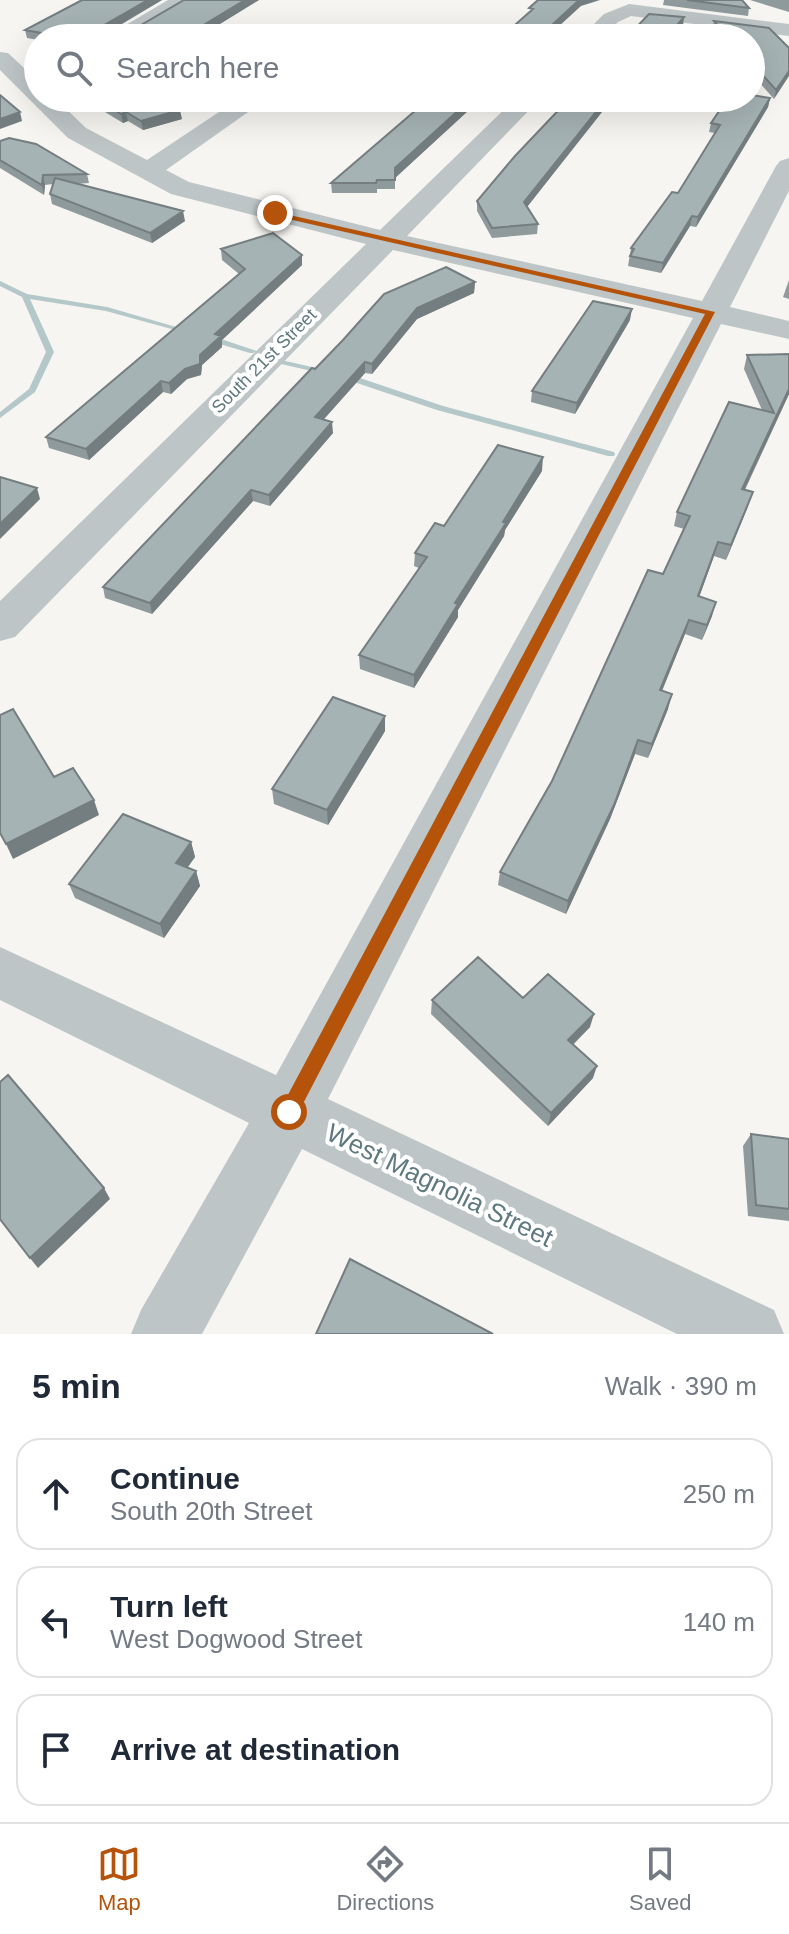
<!DOCTYPE html>
<html lang="en">
<head>
<meta charset="utf-8">
<style>
	:root { --surface:#fff; --page:#f6f6f7; --text:#1f2937; --muted:#747a83; --line:#e0e1e3; --accent:#b45309 }
	body { margin:0; font-family:Arial,sans-serif; background:var(--page); color:var(--text) }
	.stop { position:absolute; width:24px; height:24px; margin:-18px; border:6px solid #b45309; border-radius:50%; background:#fff }
	.stop.end { background:#b45309; border-color:#fff; box-shadow:0 2px 8px #0008 }
	.list { margin:0; padding:0; list-style:none }
	h2 { display:flex; justify-content:space-between; align-items:center; height:104px; margin:0; padding:0 32px; font-size:34px }
	h2 small { font-size:26px; font-weight:400; color:var(--muted) }
	.list li { display:grid; grid-template-columns:52px 1fr auto; gap:24px; align-items:center; box-sizing:border-box; height:112px; margin:0 16px 16px; padding:0 16px; border:2px solid var(--line); border-radius:24px }
	.list b { display:block; font-size:30px; white-space:nowrap }
	.list p { margin:0; font-size:26px; white-space:nowrap; color:var(--muted) }
	.list em { font-size:26px; font-style:normal; color:var(--muted) }
	.icon { flex:none; width:44px; height:44px; fill:none; stroke:currentColor; stroke-width:2; stroke-linecap:round; stroke-linejoin:round }
	.map { position:relative; flex:none; width:789px; height:1334px; overflow:hidden }
	.search { position:absolute; background:var(--surface); box-shadow:0 8px 32px #0002; left:24px; right:24px; top:24px; height:88px; display:flex; align-items:center; gap:20px; box-sizing:border-box; padding:0 28px; border-radius:44px; color:var(--muted); font-size:30px }
	.sheet { height:488px; background:var(--surface) }
	nav { display:flex; justify-content:space-around; align-items:center; box-sizing:border-box; height:112px; border-top:2px solid var(--line); background:var(--surface); font-size:22px; color:var(--muted) }
	nav a { display:grid; justify-items:center; gap:4px }
	nav .on { color:var(--accent) }
	.map>svg:first-child { display:block }
</style>
</head>
<body>
<div class="map">
<svg width="789" height="1334" viewBox="0 0 789 1334">
	<rect width="100%" height="100%" fill="#f6f5f1"/>
	<g fill="none" stroke-linecap="round" stroke-linejoin="round">
		<path fill="#b5c8c9" fill-rule="evenodd" d="M0 281 27 294 107 307 190 331 186 333 106 311 30 299 54 352 35 392 0 418V412L29 389 46 352 22 297 0 286Z
			M206 336H212L257 351 253 353H250L206 340Z
			M281 360 325 370 329 372 325 374 281 364Z
			M345 375H351L443 406 614 452 615 454 614 456H608L437 410 345 379Z"/>
		<path fill="#bec5c7" fill-rule="evenodd" d="M168 0H193L129 38H104Z
			M629 4 789 24V36L631 16 618 22 602 38H580L604 14Z
			M0 52 8 53 38 81V98H55L86 128 147 160 240 98H268L166 170 189 182 380 230 516 98H541L407 236 702 301 776 166 780 161 789 158V191L730 307 789 321V339L721 324 328 1099 774 1310 784 1334H677L302 1149 202 1334H131L141 1310 249 1123 0 1000V947L276 1075 693 318 393 250 15 637 0 641V601L366 244 171 194 68 138 0 70Z"/>
	</g>
	<path fill="#8f9a9c" d="M82 0H162L109 32H129L184 0H259L197 38H38V40L27 38 25 30Z
		M664 0H742L749 8 748 16 663 5Z
		M750 0H789V12Z
		M714 21 789 48 774 99 751 73V38H720L712 29Z
		M82 98H205L166 102 182 119 143 130 128 121 123 123Z
		M430 98H482L395 178V189H377V193H332L331 183Z
		M570 98H613L527 207 538 224 537 234 492 238 477 211V201Z
		M770 98 768 107 696 227 690 226 661 273 628 266 631 248 678 193 715 133 709 132 711 123Z
		M0 141 87 174 89 183 76 184 185 221 152 243 52 204 50 194 53 184 45 185 44 195 0 168Z
		M221 249 302 265 222 340V347L202 365 201 375 187 379 171 394 163 392 89 460 49 448 46 437 239 274 222 260Z
		M789 280V299L783 297Z
		M475 282 474 293 417 319 372 374 365 373 324 419 333 433 270 506 253 501 152 614 105 598 103 587 315 369Z
		M630 320 575 414 531 402 532 391Z
		M789 354V394L745 490 748 506 726 560 714 556 699 597 712 616 702 640 685 634 662 691 668 709 648 758 635 754 610 819 566 914 498 885 500 872 552 781 663 574 684 529 674 526 677 512 762 410 744 369 747 355Z
		M542 471 505 530 504 536 458 610V617L414 688 360 669 359 655 419 568 414 566 415 553 444 526Z
		M385 716V731L328 825 274 804 272 789Z
		M191 842 195 857 187 868 196 871 200 886 164 938 75 898 69 884Z
		M523 998 590 1027 573 1045 593 1078 548 1126 431 1014 432 1000Z
		M751 1134 789 1139V1221L748 1216 743 1146Z"/>
	<path fill="#747d7f" d="M148 0H162L102 35 100 32 101 27Z
		M245 0H259L197 38H182Z
		M579 0H600L581 6 546 38H538Z
		M684 17 683 26 672 38H666Z
		M789 71V76L774 99 776 90Z
		M153 98H205L153 103Z
		M472 98H482L395 178V168Z
		M607 98H613L523 212 524 202Z
		M770 98 768 107 696 227 698 217Z
		M180 110 182 119 143 130 141 121Z
		M20 112 22 121 0 129V119Z
		M126 112 128 121 123 123 121 114Z
		M43 175 45 185 44 195 42 185Z
		M183 211 185 221 152 243 150 233Z
		M692 216 690 226 661 273 663 263Z
		M302 255V265L222 340V347L202 365 201 375 187 379 171 394 169 383 200 355 215 334Z
		M475 282 474 293 417 319 372 374V364L417 308Z
		M632 309 630 320 575 414 577 403Z
		M365 362V373L316 428 315 417Z
		M161 381 163 392 89 460 86 449Z
		M789 389V394L738 503 742 489Z
		M332 422 333 433 270 506 269 495Z
		M543 457 542 471 505 530 504 536 458 610V617L414 688V675L503 522Z
		M37 488 40 499 0 539V524Z
		M251 490 253 501 152 614 150 603Z
		M753 492 748 506 726 560 731 545Z
		M718 542 714 556 694 611 698 596Z
		M716 602 712 616 702 640 707 625Z
		M689 620 685 634 656 705 660 690Z
		M672 694 668 709 648 758 652 744Z
		M385 716V731L328 825 327 810Z
		M638 740 635 754 610 819 566 914 568 901Z
		M94 800 99 815 13 859 6 844Z
		M191 842 195 857 180 878 176 863Z
		M196 871 200 886 164 938 160 924Z
		M594 1014 590 1027 564 1053 568 1040Z
		M597 1066 593 1078 548 1126 551 1113Z
		M104 1188 110 1199 38 1268 30 1258Z"/>
	<path fill="#a6b3b5" stroke="#747d7f" stroke-width="2" d="M82 0H148L101 27 100 32H129L184 0H245L182 38H69L25 30Z
		M538 0H579L538 38H500L533 9 529 8Z
		M687 0H742L749 8Z
		M649 14 684 17 666 38H626Z
		M714 21 769 28 789 48V71L776 90 751 62V38H729Z
		M0 95 20 112 0 119Z
		M751 95 770 98 698 217 692 216 663 263 630 256 634 249 631 248 672 192 678 193 720 125 711 123 728 98H751Z
		M95 98H159L180 110 141 121 126 112 121 114Z
		M430 98H472L395 168V180H377L376 183H331Z
		M570 98H607L524 202 538 224 492 228 477 201 515 156Z
		M9 138 36 144 87 174 43 175 42 185 0 160V141Z
		M55 178 183 211 150 233 50 194Z
		M273 233 302 255 215 334 221 336 200 355V364L185 369 169 383 161 381 86 449 46 437 245 269 221 249Z
		M446 267 475 282 417 308 372 364 365 362 315 417 332 422 269 495 251 490 150 603 103 587 312 368 315 369 343 340 384 294Z
		M593 301 632 309 577 403 532 391Z
		M789 354V389L742 489 753 492 731 545 718 542 698 596 716 602 707 625 689 620 660 690 672 694 652 744 638 740 614 805 568 901 500 872 552 781 648 570 663 574 690 516 677 512 729 402 774 413 747 355Z
		M498 445 543 457 503 522 506 523 455 603 458 604 414 675 359 655 427 557 415 553 435 523 444 526Z
		M0 477 37 488 0 524Z
		M333 697 385 716 327 810 272 789Z
		M13 709 54 777 73 768 94 800 6 844 0 833V715Z
		M123 814 191 842 176 863 196 871 160 924 69 884Z
		M478 957 523 998 548 974 594 1014 568 1040 597 1066 551 1113 432 1000Z
		M8 1075 104 1188 30 1258 0 1219V1082Z
		M751 1134 789 1139V1209L756 1205Z
		M350 1259 493 1334H316Z"/>
	<path fill="#b45309" d="M272 211 715 312 295 1119 289 1121 282 1119 280 1112 282 1106 705 314 275 216Z"/>
	<g text-anchor="middle" stroke-width="8" stroke-linejoin="round" paint-order="stroke">
		<g font-size="18" fill="#5e797f" stroke="#fff">
			<text transform="translate(264 361) rotate(-45)" y="6">South 21st Street</text>
		</g>
		<g font-size="26" fill="#5e797f" stroke="#fff">
			<text transform="translate(440 1185) rotate(26)" y="9">West Magnolia Street</text>
		</g>
	</g>
</svg>
<div class="stop" style="left:289px;top:1112px"></div>
<div class="stop end" style="left:275px;top:213px"></div>
<div class="search"><svg class="icon" aria-label="search" viewBox="0 0 24 24"><circle cx="10" cy="10" r="6"/><path d="M15 15l6 6"/></svg>Search here</div>
</div>
<section class="sheet">
<h2>5 min<small>Walk · 390 m</small></h2>
<ul class="list">
<li><svg class="icon" aria-label="ahead" viewBox="0 0 24 24"><path d="M12 20V5M6 11l6-6 6 6"/></svg><div><b>Continue</b><p>South 20th Street</p></div><em>250 m</em></li>
<li><svg class="icon" aria-label="left" viewBox="0 0 24 24"><path d="M17 20v-9H6M10 6l-5 5 5 5"/></svg><div><b>Turn left</b><p>West Dogwood Street</p></div><em>140 m</em></li>
<li><svg class="icon" aria-label="arrive" viewBox="0 0 24 24"><path d="M6 21V4h12l-3 4 3 4H6"/></svg><div><b>Arrive at destination</b></div></li>
</ul>
</section>
<nav>
<a class="on"><svg class="icon" aria-label="map" viewBox="0 0 24 24"><path d="M3 6l6-2 6 2 6-2v14l-6 2-6-2-6 2zM9 4v14M15 6v14"/></svg>Map</a>
<a><svg class="icon" aria-label="directions" viewBox="0 0 24 24"><path d="M12 3l9 9-9 9-9-9zM9 14v-3h6M13 9l2 2-2 2"/></svg>Directions</a>
<a><svg class="icon" aria-label="saved" viewBox="0 0 24 24"><path d="M7 4h10v16l-5-4-5 4z"/></svg>Saved</a>
</nav>
</body>
</html>
